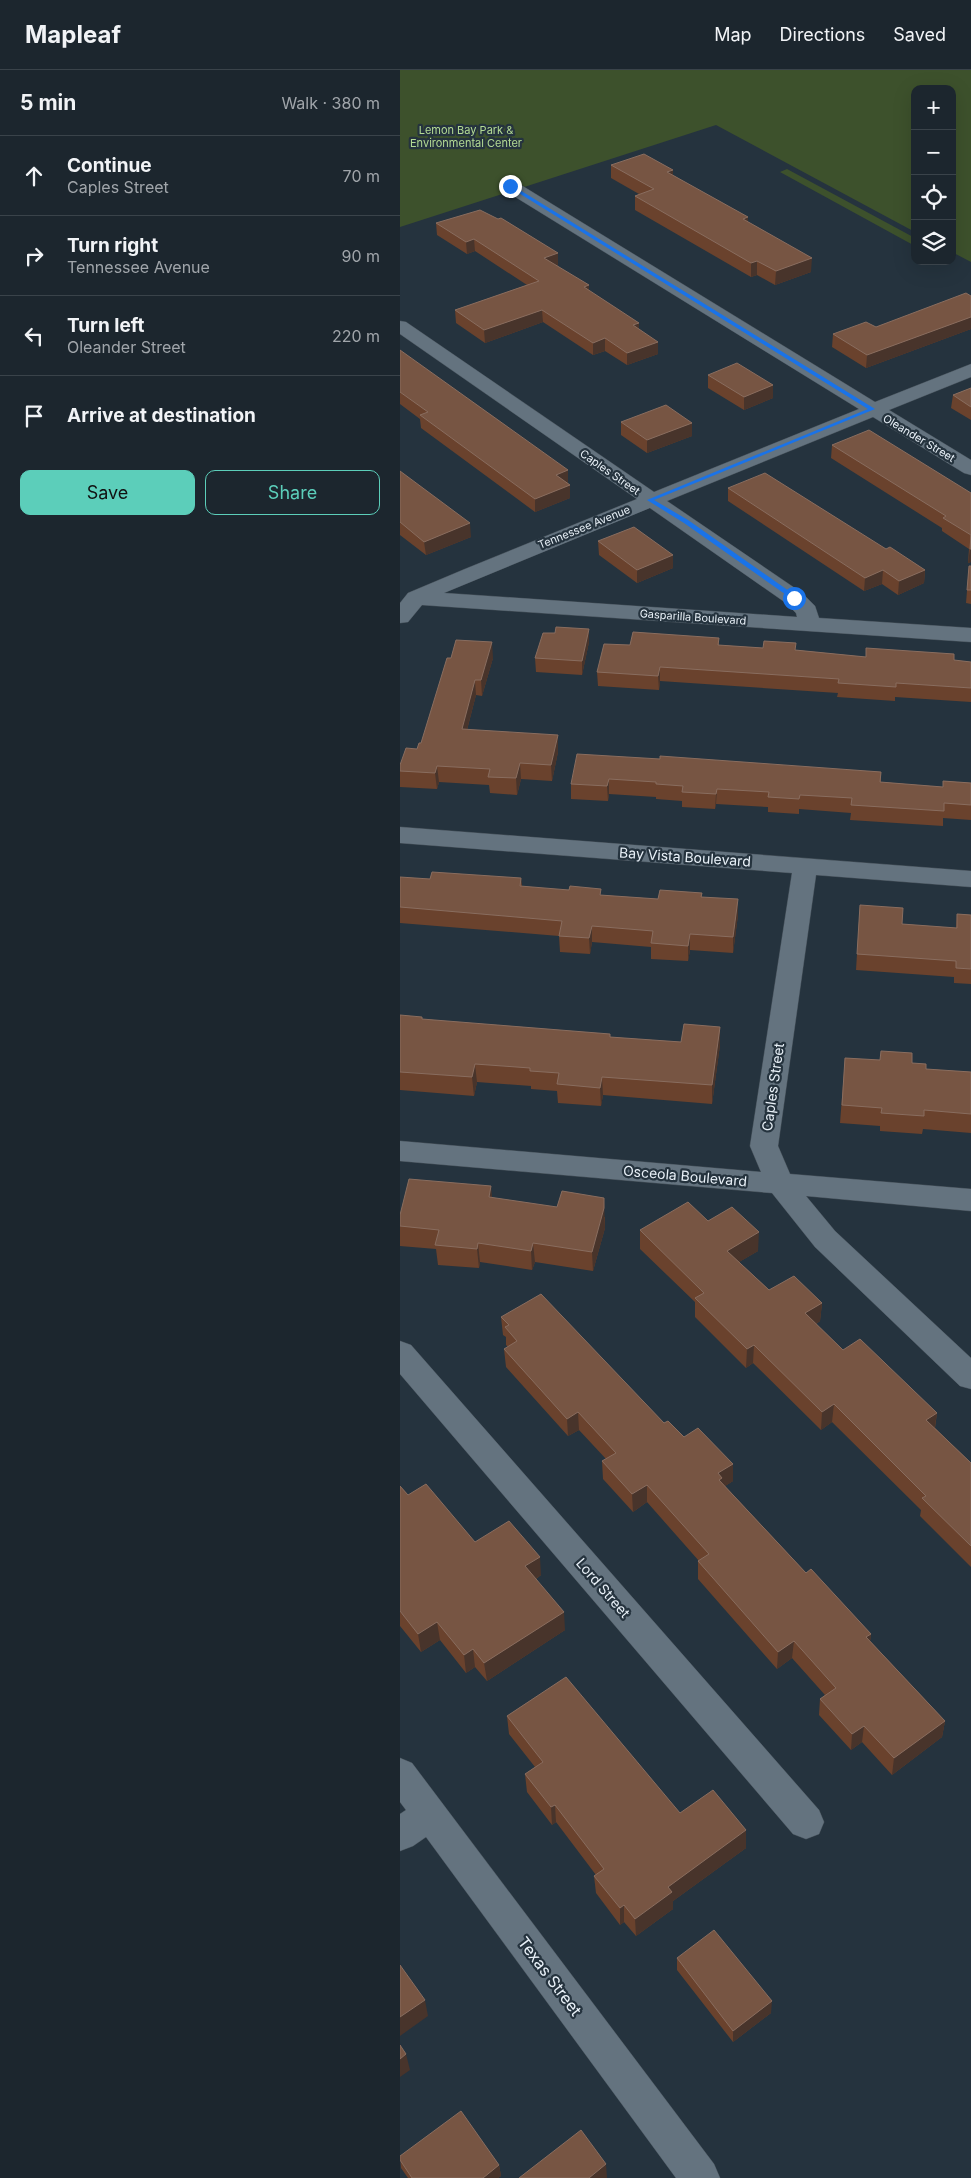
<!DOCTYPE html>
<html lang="en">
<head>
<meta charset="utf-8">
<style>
	:root { --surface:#1c262e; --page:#29323a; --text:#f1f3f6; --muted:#a0a5aa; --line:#3a434a; --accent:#5cceba }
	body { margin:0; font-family:Inter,sans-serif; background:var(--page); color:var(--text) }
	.controls { position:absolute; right:15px; top:15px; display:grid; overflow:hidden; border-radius:10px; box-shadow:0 5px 20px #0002 }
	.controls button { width:45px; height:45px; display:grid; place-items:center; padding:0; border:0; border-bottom:1px solid var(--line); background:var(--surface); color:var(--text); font:25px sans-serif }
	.stop { position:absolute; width:15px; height:15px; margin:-11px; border:4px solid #1a73e8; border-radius:50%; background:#fff }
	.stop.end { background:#1a73e8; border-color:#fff; box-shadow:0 1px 5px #0008 }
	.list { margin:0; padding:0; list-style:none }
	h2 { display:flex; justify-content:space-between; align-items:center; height:65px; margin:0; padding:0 20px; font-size:21px }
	h2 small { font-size:16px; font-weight:400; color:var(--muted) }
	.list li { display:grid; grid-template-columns:32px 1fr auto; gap:15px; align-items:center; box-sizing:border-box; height:80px; padding:0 20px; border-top:1px solid var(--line) }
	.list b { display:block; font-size:19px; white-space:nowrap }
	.list p { margin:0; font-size:16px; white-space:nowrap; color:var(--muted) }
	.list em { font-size:16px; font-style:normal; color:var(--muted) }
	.actions { display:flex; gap:10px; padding:15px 20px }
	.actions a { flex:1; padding:11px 0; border:1px solid var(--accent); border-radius:10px; text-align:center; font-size:18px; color:var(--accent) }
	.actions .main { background:var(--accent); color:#111 }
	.icon { flex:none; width:28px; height:28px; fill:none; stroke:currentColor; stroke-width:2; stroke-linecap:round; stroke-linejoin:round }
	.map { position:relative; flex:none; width:571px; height:2108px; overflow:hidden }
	header { display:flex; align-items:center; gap:30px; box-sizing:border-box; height:70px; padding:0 25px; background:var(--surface); border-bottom:1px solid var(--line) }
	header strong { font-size:24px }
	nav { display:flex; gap:28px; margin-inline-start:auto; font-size:18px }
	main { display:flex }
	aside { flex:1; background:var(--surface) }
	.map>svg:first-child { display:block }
</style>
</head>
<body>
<header>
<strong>Mapleaf</strong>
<nav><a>Map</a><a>Directions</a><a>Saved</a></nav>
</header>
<main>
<aside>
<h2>5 min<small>Walk · 380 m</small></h2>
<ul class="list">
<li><svg class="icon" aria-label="ahead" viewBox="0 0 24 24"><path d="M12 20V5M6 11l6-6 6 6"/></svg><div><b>Continue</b><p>Caples Street</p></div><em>70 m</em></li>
<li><svg class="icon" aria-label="right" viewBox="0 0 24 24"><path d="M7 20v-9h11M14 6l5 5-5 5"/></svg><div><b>Turn right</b><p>Tennessee Avenue</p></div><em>90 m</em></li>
<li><svg class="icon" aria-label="left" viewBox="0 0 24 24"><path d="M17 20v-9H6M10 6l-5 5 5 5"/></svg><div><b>Turn left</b><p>Oleander Street</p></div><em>220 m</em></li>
<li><svg class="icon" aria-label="arrive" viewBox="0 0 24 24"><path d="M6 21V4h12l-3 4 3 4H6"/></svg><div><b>Arrive at destination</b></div></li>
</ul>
<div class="actions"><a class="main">Save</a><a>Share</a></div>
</aside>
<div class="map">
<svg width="571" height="2108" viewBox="0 0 571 2108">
	<rect width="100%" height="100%" fill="#25333e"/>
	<path fill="#3d512c" d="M0 0H571V192L552 182V19H515V162L316 55 0 157Z
		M387 99 515 168V176L380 102Z"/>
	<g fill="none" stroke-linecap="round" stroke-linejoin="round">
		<defs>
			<path id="minor" d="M110 111 116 112 475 332 571 294V307L489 340 571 390V405L564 403 473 347 267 431 402 523 415 536 419 548 571 558V572L22 535 8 552 0 553V533L8 523 65 499 237 429 0 264V251L6 252 254 422 459 339 104 120 102 116 104 112ZM250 438 386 533 396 543 397 547 44 523Z
				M0 757 571 801V817L416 805 378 1076 390 1104 571 1119V1141L406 1126 435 1161 571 1288V1319L560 1316 415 1177 372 1123 0 1091V1071L361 1102 350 1076 392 803 0 773Z
				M0 1271 11 1275 419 1740 424 1752 419 1764 406 1769 393 1764 0 1304Z
				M0 1688 12 1693 314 2094 320 2108H276L26 1767 13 1776 0 1781V1744L6 1740 0 1732Z"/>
		</defs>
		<use href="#minor" stroke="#434e57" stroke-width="1"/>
		<use href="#minor" fill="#64737f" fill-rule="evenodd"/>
	</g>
	<path fill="#6a422d" d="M211 95 273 105 348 152 411 202 375 215 357 205 351 207 235 140V126L239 124 211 108Z
		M36 153 158 195 157 196 239 260 258 284 227 295 205 281 193 285 143 252 85 273 56 253 55 240 127 215 75 181 67 184 37 165Z
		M571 226V259L466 298 432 277 433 264 476 257Z
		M0 280 170 415V428L135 442 21 358 20 349 0 334Z
		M308 305 373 315V328L344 340 308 318Z
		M571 318V350L551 338 553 325Z
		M221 352 292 353V366L247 383 221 365Z
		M432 375 571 423V492L568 493 569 479 542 461V458L431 388Z
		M0 401 71 467 26 485 0 465Z
		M328 418 486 479 525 500 524 513 498 525 482 514 464 521 328 431Z
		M198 471 273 498 237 513 199 485Z
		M569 496H571V534L566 533Z
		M319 568V575L396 580 466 587 571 592V632L495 627V631L437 627 438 623 260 611 259 620 198 616 197 602 230 575Z
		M189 572 182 605 136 602 135 588Z
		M93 588 82 626 76 625 67 660 158 682 152 711 121 709 117 725 90 723 89 715 39 712 37 719 0 717V695L17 679 21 673Z
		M260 689 481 702V712L543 717V711L571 713V750L543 748V756L450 750 451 743 399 739V744L368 742V737L316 734 315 739 282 737V731L256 729V727L209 724 208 731 171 729V714Z
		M0 807 30 809 121 808 122 816 201 825 258 829 302 823V827L338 845 333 883 290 880 288 891 251 889V877L192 872 190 884 160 882 159 866 0 853Z
		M460 835 502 854 556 858 557 844 571 845V914L554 913V907L456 900Z
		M0 945 23 949 210 967 281 972 320 957V975L312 1034 203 1025 201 1036 158 1033 157 1021 131 1019V1016L77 1012 74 1026 0 1020Z
		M445 988 512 993 526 999 571 1002V1063L523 1059 522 1064 480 1061V1056L440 1053Z
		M0 1145 205 1147V1158L193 1201 135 1192 132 1200 80 1192 79 1198 38 1195 36 1179 0 1176Z
		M308 1151 358 1181 339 1192 369 1220 422 1233 420 1251 416 1254 443 1280 537 1343 535 1358 571 1393V1497L520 1446 521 1440 432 1352 421 1360 353 1293 346 1298 295 1247V1232L240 1179V1160Z
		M101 1247 264 1353 284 1367 333 1394V1411L325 1416 406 1503 471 1564 470 1571 545 1651 542 1667 492 1705 462 1672 451 1680 419 1645 420 1629 425 1625 392 1588 377 1599 298 1509V1491H299L247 1432 233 1442 203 1409 202 1391 206 1389 179 1360 168 1366 106 1297 104 1279 108 1277 106 1275V1267L103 1265Z
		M0 1416 8 1425 75 1472 141 1505 136 1509 165 1560 87 1611 75 1597 66 1603 40 1570 21 1582 0 1556Z
		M107 1646 280 1743 346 1778 273 1831V1839L236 1866 224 1852 220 1855 196 1823 194 1806 196 1805 156 1752 152 1755 127 1722 125 1704 135 1697 109 1664Z
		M277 1888 371 1943 333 1972 277 1900Z
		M0 2086 99 2095 101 2106 98 2108H8L1 2098Z"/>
	<path fill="#48342b" d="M273 100V114L267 102Z
		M348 147V161L343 149Z
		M74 169 75 181 67 184 66 172Z
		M158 183V195L145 200 144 188Z
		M412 188 411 202 375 215 376 201Z
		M357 191V205L351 207V193Z
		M189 215V228L184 217Z
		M142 240 143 252 85 273 84 260Z
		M571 247V259L466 298 467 285Z
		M239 253V265L233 255Z
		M205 268V281L193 285V273Z
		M258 272V284L227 295V283Z
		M373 315V328L344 340V327Z
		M292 353V366L247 383V370Z
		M168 400V414L156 405Z
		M170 415V428L135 442V429Z
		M70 453 71 467 26 485 24 472Z
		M570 479H571V492L568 493Z
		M273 485V498L237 513V500Z
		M483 500 482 514 464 521 465 508Z
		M525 500 524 513 498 525 499 511Z
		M189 559V572L182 605V591Z
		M92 572 93 588 82 626 81 610Z
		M260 597V611L259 620 258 606Z
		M75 610 76 625 63 675 62 659Z
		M158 665V682L152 711 151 695Z
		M120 693 121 709 117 725 116 708Z
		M37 696 39 712 37 719 35 703Z
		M209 709V724L208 731 207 716Z
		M317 719 316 734 315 739 316 724Z
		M338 829V845L333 883V867Z
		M192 856V872L190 884 189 868Z
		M290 864V880L288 891V876Z
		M320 957V975L312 1034V1015Z
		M75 994 77 1012 74 1026 72 1007Z
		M202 1007 203 1025 201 1036 200 1018Z
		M91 1116 93 1136 89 1127Z
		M204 1128 205 1158 193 1201 192 1182Z
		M359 1162 358 1181 327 1199V1181Z
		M78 1173 80 1192 79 1198 77 1179Z
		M133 1173 135 1192 132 1200 131 1181Z
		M422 1233 420 1251 404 1262 405 1243Z
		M354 1275 353 1293 346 1298 347 1279Z
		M434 1334 432 1352 421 1360 422 1342Z
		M178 1342 179 1360 168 1366 167 1349Z
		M537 1343 534 1361 526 1350Z
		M333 1394V1411L322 1418V1425L318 1403Z
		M247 1415V1432L233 1442 232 1424Z
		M140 1487 141 1505 127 1515 125 1496Z
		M164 1542 165 1560 87 1611 84 1593Z
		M37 1552 40 1570 21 1582 18 1564Z
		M471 1564 469 1581 466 1567Z
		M394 1571 392 1588 377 1599 378 1582Z
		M73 1579 75 1597 66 1603 64 1585Z
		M545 1651 542 1667 492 1705 494 1688Z
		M464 1656 462 1672 451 1680 452 1664Z
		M155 1735 156 1752 152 1755 151 1737Z
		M346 1760V1778L273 1831V1839L236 1866 235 1849 268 1817Z
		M224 1835V1852L220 1855V1838Z
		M25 1930 28 1946 0 1966V1947Z
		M372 1931 371 1943 333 1972V1961Z
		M6 1984 10 2000 0 2007V1989Z
		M206 2094 207 2108H188Z
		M99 2095 101 2106 98 2108H83Z"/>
	<path fill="#775543" stroke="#896d5f" d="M244 84 273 100 267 102 348 147 343 149 412 188 376 201 357 191 351 193 235 126 254 119 211 95Z
		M80 140 98 149 101 148 158 183 144 188 189 215 184 217 239 253 233 255 258 272 227 283 205 268 193 273 142 240 84 260 55 240 139 211 74 169 66 172 36 153Z
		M566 223 571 226V247L467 285 433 264 466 252 476 257Z
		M0 280 168 400 156 405 170 415 135 429 20 345 28 342 0 322Z
		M337 293 373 315 344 327 308 305Z
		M571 318V337L553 325Z
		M266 335 292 353 247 370 221 352Z
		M469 360 571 423V479H570L571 465 543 448 546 446 432 375Z
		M0 401 70 453 24 472 0 452Z
		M365 403 486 479 490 477 525 500 499 511 483 500 465 508 328 418Z
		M234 457 273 485 237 500 198 471Z
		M569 496H571V520H567Z
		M156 557 189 559 182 591 135 588 143 563H155Z
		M233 562 319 568 318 575 363 578 364 571 396 573 395 580 466 587V578L554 584V590L571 592V618L496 613V617L438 613 439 609 260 597 258 606 197 602 204 574 230 575Z
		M56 570 92 572 81 610H75L62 659 158 665 151 695 120 693 116 708 88 707 90 699 37 696 35 703 0 701V695L6 678 17 679 19 673H21L47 588H51Z
		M177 684 260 689V686L481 702 480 712 543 717V711L571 713V735L544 733V741L451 735 452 728 400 725 399 729 368 727 369 722 317 719 316 724 282 722 283 716 256 714V712L209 709 207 716 171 714Z
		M32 802 121 808 120 816 169 820 170 816 201 819 200 825 258 829 260 820 302 823 301 827 338 829 333 867 290 864 288 876 251 873 253 861 192 856 189 868 159 866 162 851 0 837V807L30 809Z
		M460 835 503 838 502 854 557 858V844L571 845V899L556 898V891L457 884Z
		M0 945 22 947V949L210 964V967L281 972 284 954 320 957 312 1015 202 1007 200 1018 157 1014 159 1003 130 1001V998L75 994 72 1007 0 1002Z
		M481 981 512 983V993L526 994V999L571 1002V1044L524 1040V1046L481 1043 482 1038 442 1035 445 988 480 990Z
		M9 1109 91 1116 89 1127 157 1137 162 1121 204 1128V1138L192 1182 133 1173 131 1181 78 1173 77 1179 35 1175 39 1160 0 1156V1145Z
		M288 1132 308 1151 332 1137 359 1162 327 1181 369 1220 394 1206 422 1233 405 1243 443 1280 460 1269 537 1343 526 1350 571 1393V1476L522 1428 526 1426 434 1334 422 1342 354 1275 347 1279 295 1228 304 1223 240 1160Z
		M141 1224 264 1353 268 1351 284 1367 298 1358 333 1394 318 1403 322 1408 319 1410 406 1503 411 1499 471 1564 466 1567 545 1651 494 1688 464 1656 452 1664 420 1629 436 1618 394 1571 378 1582 298 1491 309 1484 247 1415 232 1424 202 1391 216 1383 178 1342 167 1349 104 1279 117 1271 105 1257 109 1255 101 1247Z
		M26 1414 75 1472 109 1451 140 1487 125 1496 164 1542 84 1593 73 1579 64 1585 37 1552 18 1564 0 1541V1416L8 1425Z
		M166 1607 280 1743 313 1720 346 1760 268 1817 272 1822 235 1849 224 1835 220 1838 194 1806 204 1799 155 1735 151 1737 125 1704 143 1692 107 1646Z
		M314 1860 372 1931 333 1961 277 1888Z
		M0 1895 25 1930 0 1947Z
		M0 1975 6 1984 0 1989Z
		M61 2041 99 2095 83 2108H12L0 2090V2086Z
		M181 2060 206 2094 189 2108H119Z"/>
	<path fill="#1a73e8" d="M110 114 475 339 254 430 288 450 396 526V529H392L284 453 247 430 468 339 109 117Z"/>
	<g text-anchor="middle" stroke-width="4.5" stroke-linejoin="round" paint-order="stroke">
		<g font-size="11" fill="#b3da94" stroke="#25333e">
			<text x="66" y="64">Lemon Bay Park &amp;<tspan x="66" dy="13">Environmental Center</tspan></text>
		</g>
		<g font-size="11" fill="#e9f1f8" stroke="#25333e">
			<text transform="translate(519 368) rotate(31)" y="4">Oleander Street</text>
			<text transform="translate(210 402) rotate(35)" y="4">Caples Street</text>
			<text transform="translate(184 457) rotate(-22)" y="4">Tennessee Avenue</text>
			<text transform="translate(293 547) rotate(4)" y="4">Gasparilla Boulevard</text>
		</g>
		<g font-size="14" fill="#e9f1f8" stroke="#25333e">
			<text transform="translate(285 787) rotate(4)" y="5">Bay Vista Boulevard</text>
			<text transform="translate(373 1017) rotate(-82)" y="5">Caples Street</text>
			<text transform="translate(285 1106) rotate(5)" y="5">Osceola Boulevard</text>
			<text transform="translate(203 1518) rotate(49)" y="5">Lord Street</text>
		</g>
		<g font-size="16" fill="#e9f1f8" stroke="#25333e">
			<text transform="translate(150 1906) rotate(53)" y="6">Texas Street</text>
		</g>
	</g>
</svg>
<div class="controls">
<button>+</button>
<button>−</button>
<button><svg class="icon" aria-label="locate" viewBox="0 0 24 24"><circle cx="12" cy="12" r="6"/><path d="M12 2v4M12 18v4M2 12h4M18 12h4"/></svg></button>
<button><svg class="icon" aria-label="layers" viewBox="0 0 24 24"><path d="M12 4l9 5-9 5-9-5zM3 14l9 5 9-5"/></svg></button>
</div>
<div class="stop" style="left:394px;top:528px"></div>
<div class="stop end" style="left:110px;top:116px"></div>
</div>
</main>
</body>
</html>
